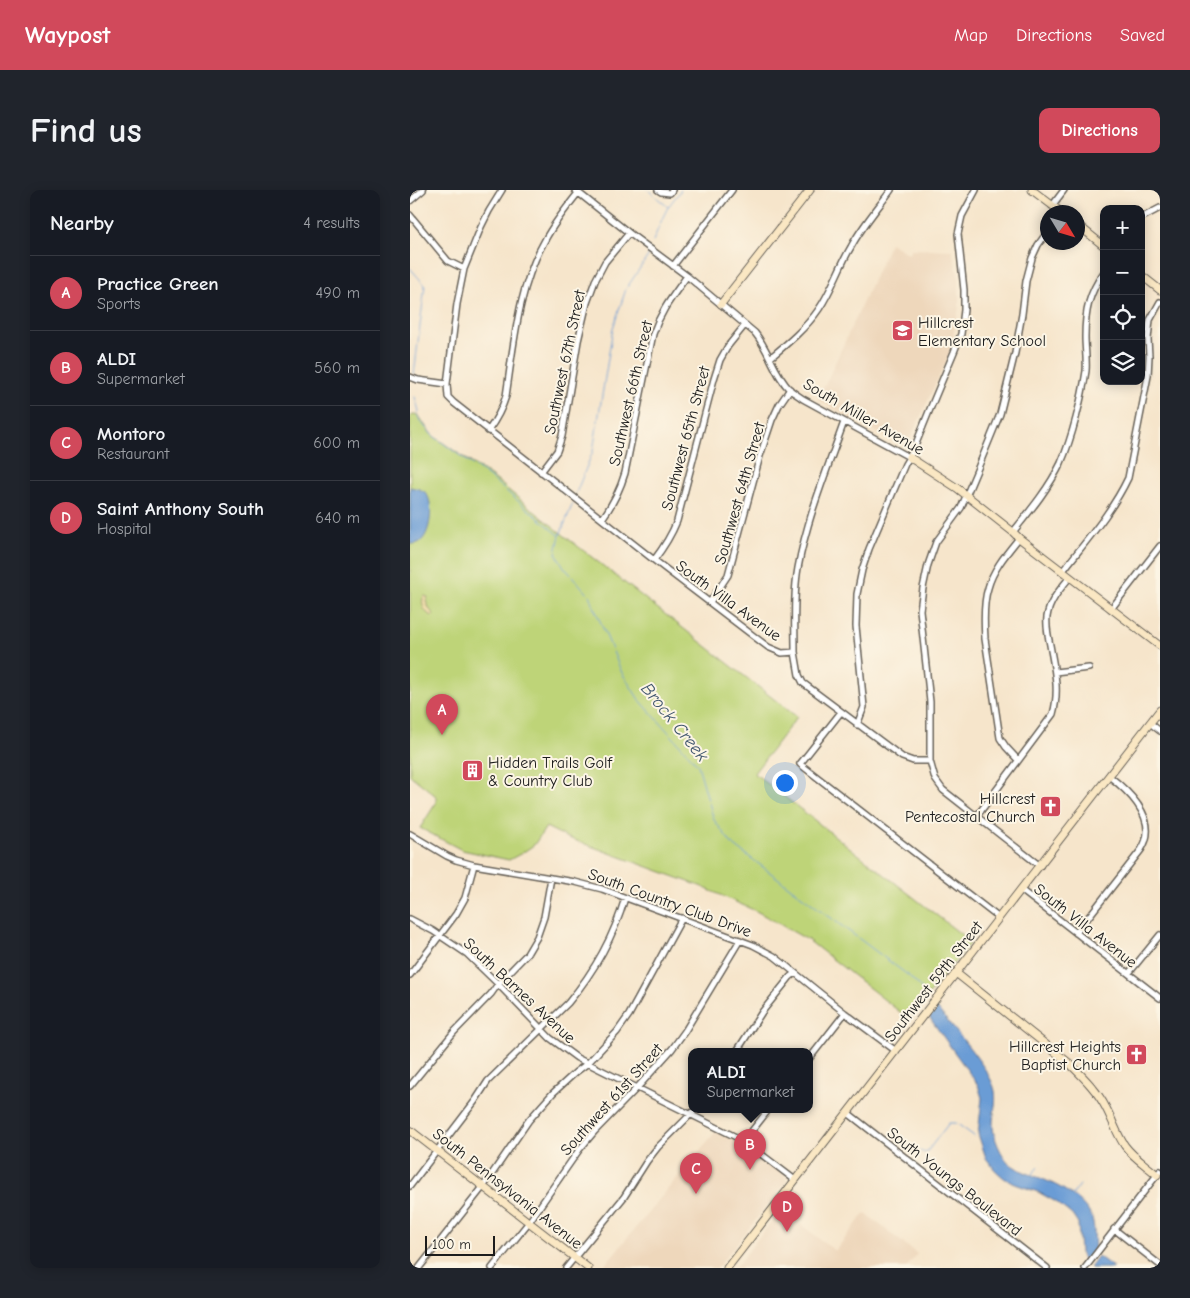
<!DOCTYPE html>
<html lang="en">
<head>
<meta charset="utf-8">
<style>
	:root { --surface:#171b24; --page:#20242c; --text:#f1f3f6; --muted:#9ea1a6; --line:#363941; --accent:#d1495b }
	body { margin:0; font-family:"Comic Neue",sans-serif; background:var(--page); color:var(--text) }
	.controls { position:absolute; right:15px; top:15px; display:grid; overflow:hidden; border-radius:10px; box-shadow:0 2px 12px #0003 }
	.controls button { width:45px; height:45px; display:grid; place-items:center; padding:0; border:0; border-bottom:1px solid var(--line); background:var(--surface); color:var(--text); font:25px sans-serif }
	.compass { position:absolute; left:630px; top:15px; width:45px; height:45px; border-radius:50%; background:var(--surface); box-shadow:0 2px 12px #0003; rotate:128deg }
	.scale { position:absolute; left:15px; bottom:12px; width:70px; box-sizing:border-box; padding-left:5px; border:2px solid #1c1c1c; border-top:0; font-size:14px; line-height:18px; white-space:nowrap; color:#1c1c1c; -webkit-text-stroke:4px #fcf5e5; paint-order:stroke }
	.you { position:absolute; left:374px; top:592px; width:18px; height:18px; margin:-12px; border:4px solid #fff; border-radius:50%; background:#1a73e8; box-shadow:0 0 0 8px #1a73e833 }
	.badge { display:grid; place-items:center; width:32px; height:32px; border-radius:50%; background:var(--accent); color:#fff; font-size:16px; font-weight:700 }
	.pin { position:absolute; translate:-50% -41px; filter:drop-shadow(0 1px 2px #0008) }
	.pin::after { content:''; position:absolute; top:26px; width:18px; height:15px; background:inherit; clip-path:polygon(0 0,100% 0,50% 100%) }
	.popup { position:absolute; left:278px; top:858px; width:125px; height:65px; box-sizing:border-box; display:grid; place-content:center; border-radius:10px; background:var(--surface); filter:drop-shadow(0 1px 4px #0005); font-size:16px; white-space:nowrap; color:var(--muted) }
	.popup b { font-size:19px; color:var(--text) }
	.popup::after { content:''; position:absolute; left:50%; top:100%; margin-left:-10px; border:10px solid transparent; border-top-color:var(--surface) }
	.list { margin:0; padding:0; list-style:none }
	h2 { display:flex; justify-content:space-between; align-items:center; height:65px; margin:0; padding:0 20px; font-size:21px }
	h2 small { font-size:16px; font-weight:400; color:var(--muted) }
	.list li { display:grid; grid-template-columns:32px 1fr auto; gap:15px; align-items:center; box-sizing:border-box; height:75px; padding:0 20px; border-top:1px solid var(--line) }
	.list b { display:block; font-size:19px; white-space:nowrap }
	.list p { margin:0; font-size:16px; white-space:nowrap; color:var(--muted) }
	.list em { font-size:16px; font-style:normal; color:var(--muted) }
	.icon { flex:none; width:28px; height:28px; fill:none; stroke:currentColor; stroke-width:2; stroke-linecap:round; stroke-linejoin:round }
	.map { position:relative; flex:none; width:750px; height:1078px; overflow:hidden; border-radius:10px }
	header { display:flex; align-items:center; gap:30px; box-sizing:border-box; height:70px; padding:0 25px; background:var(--accent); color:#fff }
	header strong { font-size:24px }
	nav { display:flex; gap:28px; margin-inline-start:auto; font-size:18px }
	.intro { display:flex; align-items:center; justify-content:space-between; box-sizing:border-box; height:120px; padding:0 30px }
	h1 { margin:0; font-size:35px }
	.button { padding:12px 22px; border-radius:10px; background:var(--accent); color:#fff; font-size:18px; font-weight:700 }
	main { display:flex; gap:30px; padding:0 30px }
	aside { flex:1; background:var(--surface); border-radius:10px; box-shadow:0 2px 12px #0003 }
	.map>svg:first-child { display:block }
</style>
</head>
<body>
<header>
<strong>Waypost</strong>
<nav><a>Map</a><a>Directions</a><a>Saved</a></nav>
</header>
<div class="intro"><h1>Find us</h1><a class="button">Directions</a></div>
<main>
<aside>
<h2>Nearby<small>4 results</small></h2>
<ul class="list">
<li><span class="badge">A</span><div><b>Practice Green</b><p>Sports</p></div><em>490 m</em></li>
<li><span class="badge">B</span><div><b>ALDI</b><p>Supermarket</p></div><em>560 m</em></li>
<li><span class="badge">C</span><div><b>Montoro</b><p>Restaurant</p></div><em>600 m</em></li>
<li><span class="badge">D</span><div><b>Saint Anthony South</b><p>Hospital</p></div><em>640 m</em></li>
</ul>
</aside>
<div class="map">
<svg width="750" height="1078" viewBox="0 0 750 1078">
	<rect width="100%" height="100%" fill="#fcf5e5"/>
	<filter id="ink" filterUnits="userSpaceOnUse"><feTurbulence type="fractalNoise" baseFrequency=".02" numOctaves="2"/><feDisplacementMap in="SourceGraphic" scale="10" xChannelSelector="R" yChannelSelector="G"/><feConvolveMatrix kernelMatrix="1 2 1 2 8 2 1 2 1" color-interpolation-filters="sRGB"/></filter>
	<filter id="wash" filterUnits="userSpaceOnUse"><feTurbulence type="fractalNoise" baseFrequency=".0096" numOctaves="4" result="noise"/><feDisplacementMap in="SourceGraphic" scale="20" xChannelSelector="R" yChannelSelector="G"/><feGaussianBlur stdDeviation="1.12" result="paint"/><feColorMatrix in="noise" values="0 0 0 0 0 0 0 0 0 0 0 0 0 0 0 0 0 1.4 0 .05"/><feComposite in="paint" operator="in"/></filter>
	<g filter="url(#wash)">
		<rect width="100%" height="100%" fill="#f6e5cb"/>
		<path fill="#eed7bb" d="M480 53 499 64 501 59 542 60 549 89V117L539 165 496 258 408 210Z
			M307 940 330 953 375 986 377 991 307 1078 193 1077Z
			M371 1019 425 1061 455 1023 507 1064 496 1078H325Z"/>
		<path fill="#bed478" stroke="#6d784a" d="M8 224 12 231 22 245 86 290 156 347 387 527 344 583 561 752 499 829 398 750 348 722 290 696 156 647 136 637 124 655 112 663 99 670 52 660 10 638 26 613V606L0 585V226Z"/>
		<path fill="#eeda9e" stroke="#857b5d" d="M14 406 18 407 16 412 20 420 24 424 23 426C14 424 10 413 14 406Z"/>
		<path fill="#6b9cd5" stroke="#445c78" d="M0 297C5 298 11 299 15 302 25 311 21 348 8 353 5 354 3 354 0 354Z
			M526 817C541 836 581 879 585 901 587 913 583 923 583 935 583 947 591 965 599 973 608 980 619 984 630 988 648 995 672 1008 681 1026 685 1033 684 1051 685 1060L675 1072 670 1063 668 1034 662 1025 646 1012 628 1002 605 994 594 988 585 980 576 968 568 944 572 908 568 895 519 827Z
			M688 1066 704 1078H681L680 1077Z"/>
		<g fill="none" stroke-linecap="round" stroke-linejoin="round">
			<path stroke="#6b9cd5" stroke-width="1" d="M238 0 258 17
				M243 51 253 27 258 17 271 0
				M0 78 15 95 4 185
				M5 207 9 221 7 224 10 231 22 245 83 290 149 345
				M166 303 183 261 203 138 216 99 240 63
				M163 313 150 345 146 363 154 377 179 405 212 483 228 508 288 575 304 630 322 654 499 786 510 797 516 808
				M510 961 516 963 539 933H546L564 946
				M621 986 628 977
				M661 1007 670 995"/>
		</g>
	</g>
	<g filter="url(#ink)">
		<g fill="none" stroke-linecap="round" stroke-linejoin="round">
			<defs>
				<path id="street" d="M165 0 219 43 277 86 345 143C359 160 364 184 380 200 384 203 389 206 393 209L499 267
					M248 0 251 2 260 3 262 0
					M0 11 13 0
					M642 16 654 0
					M0 25 38 71 54 79
					M731 28 750 18
					M263 76 322 0
					M360 168C378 153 396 138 409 119 422 100 429 77 441 57 452 36 468 18 481 0
					M0 187 8 190 37 194 38 207 44 213 244 370 358 457 372 463 385 462 389 485 393 493 492 567 503 571H520L525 589 533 600 630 676
					M37 194 47 114 54 79 71 37 79 21 92 0
					M78 241C86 230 92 219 96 206 104 154 108 97 135 50 144 33 156 18 168 3
					M131 282 147 261 152 246 168 151 177 113 185 91 195 72 219 43
					M192 329C203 314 210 300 215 283L243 144C251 120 263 106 277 86
					M603 342C620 321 639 298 651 273 662 248 672 208 676 181 677 170 675 158 675 147 675 121 679 103 694 82
					M244 370C254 357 261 346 267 331L304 189 310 170 318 156 335 135
					M652 382C675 352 702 322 718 288L738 186 739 166 738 149 740 130 750 112
					M300 412 318 385 350 266 362 230 369 215 380 199
					M701 419 750 356
					M385 462C385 435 383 406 388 378 397 328 417 280 434 232
					M645 482 679 478
					M431 522 390 574 589 728
					M740 533 750 541
					M447 535 454 517 446 436 447 404 452 380 459 359 495 274 503 261 518 224 544 162 551 144 554 120V100L548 44 552 26 566 0
					M608 570 596 557 590 548 575 449C574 433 573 413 578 398 583 379 597 363 609 348
					M520 571V512L510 420 513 398 518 375 526 352 551 318 570 273 590 224 605 163 612 124 616 91 622 68 628 55 638 41
					M567 626 643 524C650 500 644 478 640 455 638 446 636 436 637 427 639 412 650 399 660 387
					M0 644 37 666 46 670 64 675 165 692 192 699 343 755 364 766 435 823 486 861
					M611 700 750 808
					M0 729 23 741 57 764 88 794 140 848 167 868 334 951 385 990
					M666 743 731 660C750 631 721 603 699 586
					M719 783 750 745
					M0 785 46 724 55 708 64 675
					M327 861 352 822 380 787 385 783
					M399 869 435 823
					M0 896 44 842 81 804 88 794 117 764 127 747 134 727 141 688
					M438 923 637 1078
					M334 951 359 919
					M0 996 65 911 78 891 158 813C183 783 204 746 215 708
					M704 1039 750 1075
					M9 1078 73 997 119 930 143 903 166 882 178 873 207 842 219 825 272 728
					M82 1078 119 1032 169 960 185 941 227 898 262 859 275 841 330 750
					M156 1078 214 1007 237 971 248 957 286 919
					M675 1078 750 981"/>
				<path id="secondary" d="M622 0 651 22
					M668 35 694 56
					M731 85 750 100
					M311 114 400 0
					M499 267 547 298 603 342 609 348 750 456
					M546 783 659 873C673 887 687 900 696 918 703 931 707 945 715 956 724 968 736 975 747 985
					M0 940 178 1078
					M317 1078 750 520"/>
			</defs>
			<use href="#street" stroke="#686259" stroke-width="8"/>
			<use href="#secondary" stroke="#686259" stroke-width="9"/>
			<use href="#street" stroke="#fff" stroke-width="5"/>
			<use href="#secondary" stroke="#fae7c3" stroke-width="7"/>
		</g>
	</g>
	<defs>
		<symbol id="school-square" viewBox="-11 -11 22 22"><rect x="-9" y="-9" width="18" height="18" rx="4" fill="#d1495b" stroke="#fcf5e5"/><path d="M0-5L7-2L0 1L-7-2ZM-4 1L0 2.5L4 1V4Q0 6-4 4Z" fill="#fff"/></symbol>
		<symbol id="building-square" viewBox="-11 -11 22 22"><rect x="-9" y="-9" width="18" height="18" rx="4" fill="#d1495b" stroke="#fcf5e5"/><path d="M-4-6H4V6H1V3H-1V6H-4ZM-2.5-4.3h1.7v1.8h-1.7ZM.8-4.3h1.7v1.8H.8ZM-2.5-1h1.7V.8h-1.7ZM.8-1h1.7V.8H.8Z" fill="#fff"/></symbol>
		<symbol id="church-square" viewBox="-11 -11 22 22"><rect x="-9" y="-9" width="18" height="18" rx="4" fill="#d1495b" stroke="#fcf5e5"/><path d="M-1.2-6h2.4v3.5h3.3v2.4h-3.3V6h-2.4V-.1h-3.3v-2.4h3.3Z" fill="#fff"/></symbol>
	</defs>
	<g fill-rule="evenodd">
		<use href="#school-square" x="480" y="128" width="25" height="25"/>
		<use href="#building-square" x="50" y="568" width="25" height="25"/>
		<use href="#church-square" x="628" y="604" width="25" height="25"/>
		<use href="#church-square" x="714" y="852" width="25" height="25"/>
	</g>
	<g text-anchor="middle" stroke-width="4" stroke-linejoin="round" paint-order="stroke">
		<g font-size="16" fill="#1c1c1c" stroke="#fcf5e5" text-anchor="start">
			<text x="508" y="138">Hillcrest<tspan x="508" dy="18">Elementary School</tspan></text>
			<text x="78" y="578">Hidden Trails Golf<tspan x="78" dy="18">&amp; Country Club</tspan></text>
			<text x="625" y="614" text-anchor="end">Hillcrest<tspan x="625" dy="18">Pentecostal Church</tspan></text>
			<text x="711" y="862" text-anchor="end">Hillcrest Heights<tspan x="711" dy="18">Baptist Church</tspan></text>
		</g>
		<g font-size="16" fill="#1c1c1c" stroke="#fcf5e5">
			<text transform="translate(154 172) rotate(-78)" y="6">Southwest 67th Street</text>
			<text transform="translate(220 203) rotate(-77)" y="6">Southwest 66th Street</text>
			<text transform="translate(454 226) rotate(30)" y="6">South Miller Avenue</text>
			<text transform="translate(275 248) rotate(-75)" y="6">Southwest 65th Street</text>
			<text transform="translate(329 303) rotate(-74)" y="6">Southwest 64th Street</text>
			<text transform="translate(319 410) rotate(36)" y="6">South Villa Avenue</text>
			<text transform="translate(260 712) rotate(20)" y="6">South Country Club Drive</text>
			<text transform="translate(676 735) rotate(38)" y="6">South Villa Avenue</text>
			<text transform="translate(523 791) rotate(-52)" y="6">Southwest 59th Street</text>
			<text transform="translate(110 800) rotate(43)" y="6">South Barnes Avenue</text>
			<text transform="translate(201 909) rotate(-48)" y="6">Southwest 61st Street</text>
			<text transform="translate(545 991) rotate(38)" y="6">South Youngs Boulevard</text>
			<text transform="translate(98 998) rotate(38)" y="6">South Pennsylvania Avenue</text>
		</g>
		<g font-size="18" font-style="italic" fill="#40566f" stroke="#fcf5e5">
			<text transform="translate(265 532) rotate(51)" y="6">Brock Creek</text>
		</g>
	</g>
</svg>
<div class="controls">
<button>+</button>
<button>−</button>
<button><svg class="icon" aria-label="locate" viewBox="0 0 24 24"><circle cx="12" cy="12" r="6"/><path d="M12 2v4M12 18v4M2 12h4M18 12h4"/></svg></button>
<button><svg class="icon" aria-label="layers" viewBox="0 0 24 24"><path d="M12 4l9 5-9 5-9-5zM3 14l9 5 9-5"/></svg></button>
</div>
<svg class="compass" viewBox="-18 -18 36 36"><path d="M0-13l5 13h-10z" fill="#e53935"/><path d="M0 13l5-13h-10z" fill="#9ea1a6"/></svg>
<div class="scale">100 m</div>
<div class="you"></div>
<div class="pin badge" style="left:32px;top:545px">A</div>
<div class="pin badge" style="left:340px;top:980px">B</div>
<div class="popup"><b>ALDI</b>Supermarket</div>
<div class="pin badge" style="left:286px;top:1004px">C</div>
<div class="pin badge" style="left:377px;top:1042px">D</div>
</div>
</main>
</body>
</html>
